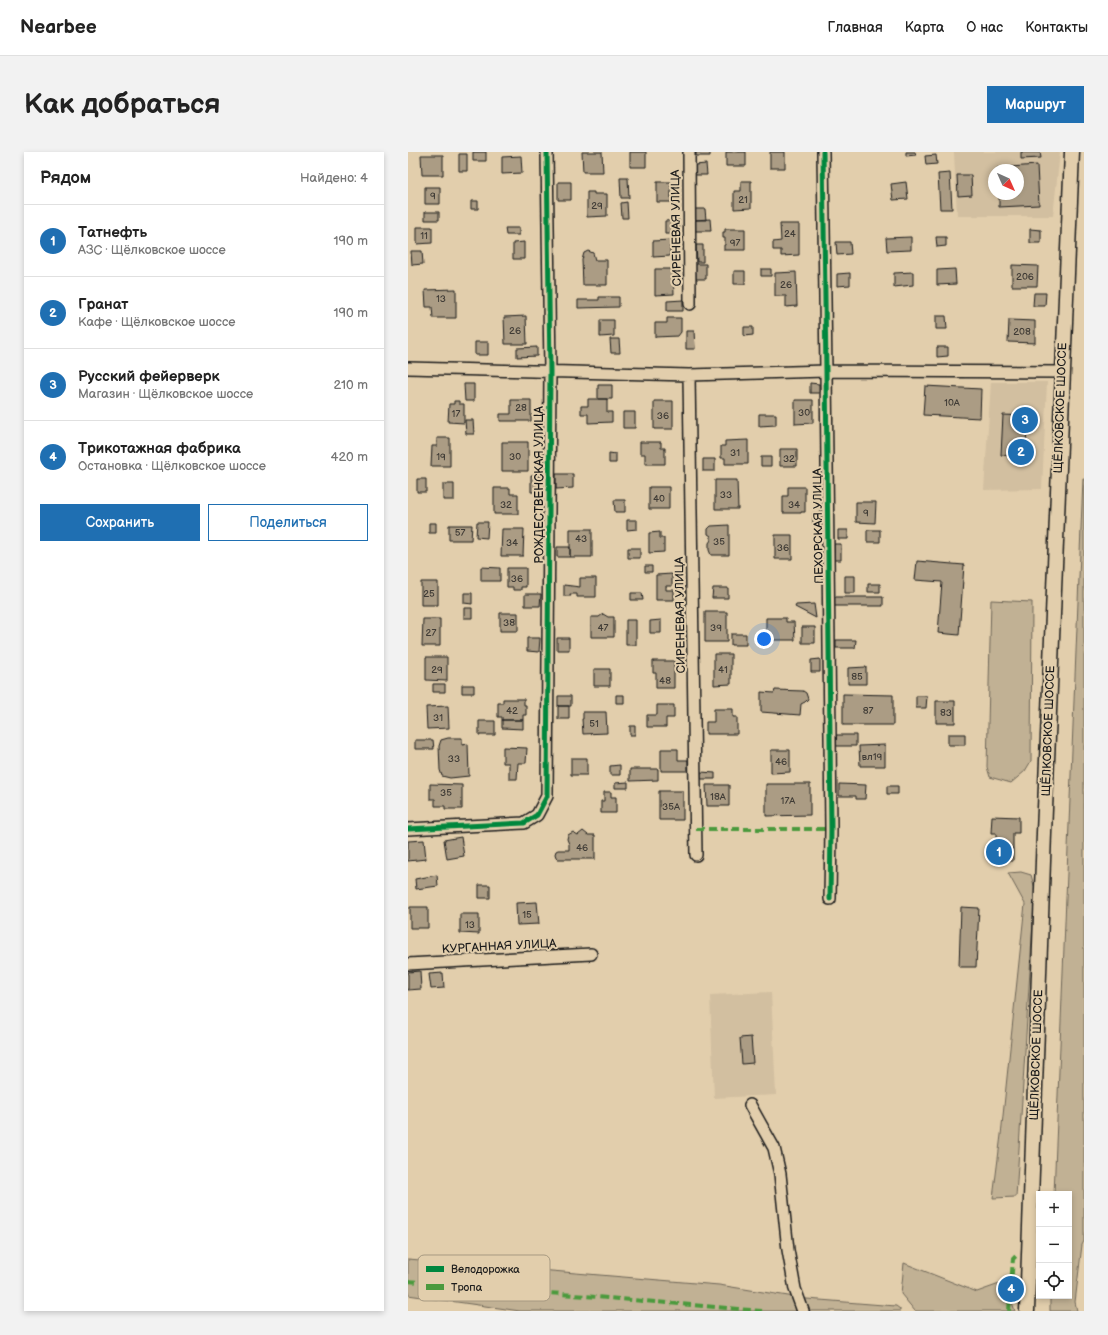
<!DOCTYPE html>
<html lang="ru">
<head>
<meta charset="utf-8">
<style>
	:root { --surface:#fff; --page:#f2f2f2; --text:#222; --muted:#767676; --line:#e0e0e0; --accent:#1f6fb2 }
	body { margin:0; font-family:"Balsamiq Sans",sans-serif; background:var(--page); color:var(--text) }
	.controls { position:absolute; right:12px; bottom:12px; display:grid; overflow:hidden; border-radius:0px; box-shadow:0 2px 6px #0003 }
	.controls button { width:36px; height:36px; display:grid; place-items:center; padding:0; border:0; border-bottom:1px solid var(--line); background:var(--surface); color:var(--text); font:20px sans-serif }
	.compass { position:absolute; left:580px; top:12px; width:36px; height:36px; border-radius:50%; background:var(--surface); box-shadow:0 2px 6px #0003; rotate:135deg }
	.you { position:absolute; left:356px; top:487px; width:14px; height:14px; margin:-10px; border:3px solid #fff; border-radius:50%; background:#1a73e8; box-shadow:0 0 0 6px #1a73e833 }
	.badge { display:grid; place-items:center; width:26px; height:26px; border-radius:50%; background:var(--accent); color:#fff; font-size:13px; font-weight:700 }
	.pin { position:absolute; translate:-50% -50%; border:2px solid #fff; box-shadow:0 1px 4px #0006 }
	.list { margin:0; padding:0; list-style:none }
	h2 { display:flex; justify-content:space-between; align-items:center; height:52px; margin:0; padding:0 16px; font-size:17px }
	h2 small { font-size:13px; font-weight:400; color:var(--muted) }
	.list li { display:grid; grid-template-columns:26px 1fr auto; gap:12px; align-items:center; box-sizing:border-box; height:72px; padding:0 16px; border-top:1px solid var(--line) }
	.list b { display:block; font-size:15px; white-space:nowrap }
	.list p { margin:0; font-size:13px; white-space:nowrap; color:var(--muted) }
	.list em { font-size:13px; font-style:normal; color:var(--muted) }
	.actions { display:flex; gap:8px; padding:12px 16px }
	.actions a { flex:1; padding:9px 0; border:1px solid var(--accent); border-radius:0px; text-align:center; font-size:14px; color:var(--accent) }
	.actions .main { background:var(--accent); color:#fff }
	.icon { flex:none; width:22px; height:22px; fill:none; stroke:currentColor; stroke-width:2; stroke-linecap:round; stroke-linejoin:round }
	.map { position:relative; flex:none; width:676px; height:1159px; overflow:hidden; border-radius:0px }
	header { display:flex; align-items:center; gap:24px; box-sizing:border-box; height:56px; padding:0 20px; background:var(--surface); border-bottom:1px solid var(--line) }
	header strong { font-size:19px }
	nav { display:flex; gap:22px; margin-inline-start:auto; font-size:14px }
	.intro { display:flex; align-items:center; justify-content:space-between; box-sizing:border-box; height:96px; padding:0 24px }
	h1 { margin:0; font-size:28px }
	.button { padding:10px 18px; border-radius:0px; background:var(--accent); color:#fff; font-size:14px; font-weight:700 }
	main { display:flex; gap:24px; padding:0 24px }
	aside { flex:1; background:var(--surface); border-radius:0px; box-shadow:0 2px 6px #0003 }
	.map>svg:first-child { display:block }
</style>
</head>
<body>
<header>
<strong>Nearbee</strong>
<nav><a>Главная</a><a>Карта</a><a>О нас</a><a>Контакты</a></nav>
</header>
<div class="intro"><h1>Как добраться</h1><a class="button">Маршрут</a></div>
<main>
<aside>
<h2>Рядом<small>Найдено: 4</small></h2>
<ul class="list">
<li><span class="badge">1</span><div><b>Татнефть</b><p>АЗС · Щёлковское шоссе</p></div><em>190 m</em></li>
<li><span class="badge">2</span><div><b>Гранат</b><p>Кафе · Щёлковское шоссе</p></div><em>190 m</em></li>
<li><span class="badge">3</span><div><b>Русский фейерверк</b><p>Магазин · Щёлковское шоссе</p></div><em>210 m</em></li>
<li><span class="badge">4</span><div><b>Трикотажная фабрика</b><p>Остановка · Щёлковское шоссе</p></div><em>420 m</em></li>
</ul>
<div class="actions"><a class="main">Сохранить</a><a>Поделиться</a></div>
</aside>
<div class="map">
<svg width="676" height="1159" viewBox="0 0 676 1159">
	<rect width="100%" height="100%" fill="#e2ceac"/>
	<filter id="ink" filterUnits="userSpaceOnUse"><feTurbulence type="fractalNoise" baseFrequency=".025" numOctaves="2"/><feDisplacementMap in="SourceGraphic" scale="8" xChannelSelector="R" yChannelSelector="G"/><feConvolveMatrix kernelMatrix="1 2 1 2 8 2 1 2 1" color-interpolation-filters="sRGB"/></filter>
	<g filter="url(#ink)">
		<path fill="#d2bfa0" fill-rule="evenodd" d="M546 0H652L645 64H549ZM586 18H610V42H586Z
			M583 230H639L634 337 576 338Z
			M363 840 368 943 306 946 302 843Z"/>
		<path fill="#c1b194" stroke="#6e6658" d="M675 327H676V1089L674 1093 667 1150 669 1159H642V1144H661V1042H646Z
			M583 448 624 450 623 609 617 619 603 631 582 625 579 615Z
			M613 720 623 723 627 737 608 1045 585 1046 593 983 617 752 600 721Z
			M0 1107 311 1133 399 1147 488 1154 492 1157V1159H112L0 1143Z
			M496 1111 569 1140 597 1130 607 1159H507L493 1142Z"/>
		<path fill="#ab9c84" stroke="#1c1c1c" d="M65 0H78V9H65Z
			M174 0H194L195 20H175Z
			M222 0H238V15H222Z
			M288 0H302V4H288Z
			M318 0H338V14H318Z
			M362 0H377V16H362Z
			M498 0H507L508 3 498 4Z
			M613 0H632L633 6 613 7Z
			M51 2H59V19H51Z
			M13 3H35V23H14Z
			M528 3 529 12 518 13 517 4Z
			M113 4 114 21 94 22V5Z
			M298 12 299 23H287V13Z
			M629 13 631 53 591 55V42H610V18H589V16Z
			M542 21 544 57H532L530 22Z
			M549 23H563L564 43 550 44Z
			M212 26H220L221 46H213Z
			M333 29H343V56L326 57V39H333Z
			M150 30H163V48H150Z
			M249 30H263V50H249Z
			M498 30 500 47 485 48 483 32Z
			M17 35H32V52H17Z
			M179 40H186V42H199V64L179 65Z
			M63 49H70V57H63Z
			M219 50 220 66H214L213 51Z
			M286 57H297L298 68H286Z
			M17 60H31V68H17Z
			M302 67 303 79H286V68Z
			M271 68 272 82H257V69Z
			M372 72H391V103L373 104V98H365V90L373 89Z
			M9 75H24V91L9 92Z
			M97 76H111V83H98Z
			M317 77H337V98H316V93H317V86H315V80H317Z
			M622 77 633 78V91H622Z
			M503 85V98L479 99 478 86Z
			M528 85H538V94L529 95Z
			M262 88V104L245 105V89Z
			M116 90V107H105V91Z
			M428 90H442L443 102 429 103Z
			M288 93H295V110H289Z
			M3 99H14L15 112 4 113Z
			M180 99 185 101 187 108H199V133H175L174 108 176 101Z
			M287 112H298V127H287Z
			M604 113 630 114 629 134H604Z
			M247 117H265L266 142 247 143Z
			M353 117H363V124H353Z
			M547 117 548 132 529 133V118Z
			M326 119H337V132H326Z
			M388 120 389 154 378 155V144H367V121Z
			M505 120V133L486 135V121Z
			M442 121V133L429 134V122Z
			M48 137V166H25L24 155H18L17 138Z
			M626 141H638L637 154H625Z
			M191 145H211V155L170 156V148H191Z
			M275 148V159H259V149Z
			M118 164 119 192H97L96 165Z
			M528 164H538L539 177H528Z
			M259 166H273V180L270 184 247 185V171H259Z
			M192 168H206V184L192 185Z
			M601 168 627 169V191L600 190Z
			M336 175H345V183L336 184Z
			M278 179H286L287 197H278Z
			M202 187H211L212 201H203Z
			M67 190H80V203H67Z
			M129 195V204L109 205V196Z
			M529 195H540V204L529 205Z
			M402 231 411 232V241H402Z
			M56 232H66V249H57Z
			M190 233H204V247H190Z
			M517 234 573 237 572 266 515 263Z
			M180 247H199V260H204V270L180 271V262H173V254H180Z
			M103 248H123V269H92V262H103Z
			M387 248H405V271L387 272Z
			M46 249H51V252H56V271L40 270 41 252H46Z
			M246 249H265V277H246Z
			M215 260H227V276H215Z
			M351 262H368V273L351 274Z
			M595 263 620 264 617 305 593 303Z
			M57 268H65L66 282H58Z
			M29 286H42V314H23L24 294H29Z
			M340 288V312H317V306H313V294H317V289Z
			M94 290H120V319H94Z
			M232 290H253V296H257V312H237V302H232Z
			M372 297H389V314H372Z
			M201 301 208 302V311H201Z
			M353 305H363V314H353Z
			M295 307H307V319H295Z
			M148 322H165V336L148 337Z
			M123 323H131V340H123Z
			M9 327H18V340H9Z
			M307 328H329L330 357H307Z
			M35 332H46V348H35Z
			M241 335H261V357H241Z
			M380 335H397V360H393V361H375V344H380Z
			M86 336H102V342H110V362H86Z
			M206 348H217V360H207Z
			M448 350H468L467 371 448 370Z
			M405 361H411L412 372H405Z
			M219 368H229V377L219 378Z
			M69 370H80L79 386 68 385Z
			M21 371H28V381H21Z
			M41 373H64L63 388H41Z
			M321 373V403H303L301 398V391L303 388V384L300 382V377L303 374Z
			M94 377H116L115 404H93Z
			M162 377H184V405H162Z
			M430 378H440V387H430Z
			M459 378H472V390H459Z
			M252 380V386H256V400L241 401V381Z
			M367 383H384V407H367Z
			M426 392H433V408H426Z
			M149 395H162V405H149Z
			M220 396H232V406H220Z
			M509 409 556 413 551 483 530 481 534 430 507 428Z
			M237 414H244V420H237Z
			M73 415 92 416V429H73Z
			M99 416H118V435H113V438H105V435H99Z
			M264 422V434H258V438H266V448H248V423Z
			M437 424H447V441H437Z
			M172 426H188V445H169V442H162L163 444H156V433L172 435Z
			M13 430H30V453H13Z
			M460 432H472V440H460Z
			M305 436H320V446H304Z
			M56 441H64V452L56 451Z
			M223 441H234L235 448H223Z
			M117 442H133L132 454H117Z
			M426 445H475V454H426Z
			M406 452 408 466 387 455 388 453Z
			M56 456H64V466H56Z
			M297 460H319V490H297Z
			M92 461H110V479H92Z
			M195 462 200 465H206V485H183V465H191Z
			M358 466H378V470H386L387 488H358Z
			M15 467H32V494H14Z
			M218 468H228V493H218Z
			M253 468V481H242V469Z
			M394 475H407V491H394Z
			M323 482H338V493H323Z
			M119 486H132L131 500 119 499Z
			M149 486H161V498H149Z
			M428 488H448L447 496H428Z
			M306 502H323V532L306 533Z
			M18 505H39V529L18 528Z
			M412 507V520H403V508Z
			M245 509H266V536H248V521H245Z
			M458 515V532H440V516Z
			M186 517H202V534H186Z
			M25 532H37V540H25Z
			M54 533H66V541H54Z
			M367 538 395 539 398 541 400 547 397 550 393 552 392 563 353 560V540L366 541Z
			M435 542 485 543V573H435Z
			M208 543H216V551H208Z
			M150 544H163V554H150Z
			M508 544H519L518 556H508Z
			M95 547H116V553H118V563H115V568H94V565H90V551H95Z
			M528 549H547V571H528Z
			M249 553H266V566H258V575H239V563H249Z
			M40 554 41 576 19 577 18 555Z
			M150 554H161V567H150Z
			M306 557H325V565H329V582H298V570H306Z
			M175 560H198L199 581 175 582 174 567H175Z
			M94 568H115V577L94 576Z
			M71 569H87V583H71Z
			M222 574H227V583H222Z
			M540 582H557V593H540Z
			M426 583H448V594H426Z
			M40 586H54V593L60 592 61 624 42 626 34 624 32 618 31 594 33 588Z
			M7 588H25L26 597H7Z
			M477 593V614H452L451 594Z
			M95 595 119 596 118 611H110L109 627H101V611H95Z
			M253 597H270V608H280V619H253Z
			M363 598H382V620L363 621Z
			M163 606H179V623H163Z
			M212 613V623H202V614Z
			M222 617H250V628L222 629Z
			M293 620 307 621V627H293Z
			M220 630V636H207V631Z
			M22 632 54 633V657H37V654H27V647H22Z
			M358 632H402V663L358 664Z
			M431 632 458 633 457 647H448V644H431Z
			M298 633H321V654H299Z
			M479 634H490V642H479Z
			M251 639H275V668H251Z
			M196 640H203V645H208V661H193V649H196Z
			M584 664 611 665V681H605V697H588V681H583Z
			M175 679 180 683H187V707H150L148 705 147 702 148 699 150 698H161V692L159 687 160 683 165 680 170 683Z
			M53 685 56 704 39 707 36 688Z
			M16 688 18 707 0 709V689Z
			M586 697H605V709H586Z
			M29 723 30 734 8 737 7 727Z
			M71 733H82V746H71Z
			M129 750 131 772 109 773 108 751Z
			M2 755H20V776H2Z
			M553 755 571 756 568 815H551Z
			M52 762H71V782L52 781Z
			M12 819 13 837 0 838V820Z
			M35 821 36 836 23 837 21 822Z
			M343 885 345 911 334 912 332 886Z"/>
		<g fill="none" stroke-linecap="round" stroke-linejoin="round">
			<defs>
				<path id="minor" d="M281 0 282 152
					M415 0 418 219 423 677 422 747
					M0 216 281 223 418 219 654 220
					M281 223 288 703
					M0 677 116 671 129 663 139 644 142 219 139 0
					M0 812 183 802
					M342 953 366 996 372 1022 380 1098 387 1137 395 1159"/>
				<path id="major" d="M619 1159 636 681 664 0"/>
			</defs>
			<use href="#minor" stroke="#1c1c1c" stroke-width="14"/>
			<use href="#major" stroke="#1c1c1c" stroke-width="17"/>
			<use href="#minor" stroke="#e2ceac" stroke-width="11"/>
			<use href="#major" stroke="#e2ceac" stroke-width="14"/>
			<path stroke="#4c9a3e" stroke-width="4" stroke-dasharray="8 4" stroke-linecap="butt" d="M288 677H423
				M0 1129 354 1159
				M601 1159 605 1107 608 1104"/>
			<defs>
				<path id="cycleway" d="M415 0 418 219 423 677 422 747
					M0 677 116 671 129 663 139 644 142 219 139 0"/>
			</defs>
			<use href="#cycleway" stroke="#e2ceac" stroke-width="8"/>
			<use href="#cycleway" stroke="#00873e" stroke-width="5"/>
		</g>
	</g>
	<g text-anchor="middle" stroke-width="4" stroke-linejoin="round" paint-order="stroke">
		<g font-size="10" fill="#403c36">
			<text x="25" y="47">9</text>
			<text x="335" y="51">21</text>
			<text x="189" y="57">29</text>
			<text x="382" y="85">24</text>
			<text x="16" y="87">11</text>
			<text x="327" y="94">97</text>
			<text x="617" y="128">206</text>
			<text x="378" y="136">26</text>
			<text x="33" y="150">13</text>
			<text x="107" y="182">26</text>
			<text x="614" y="183">208</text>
			<text x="544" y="254">10А</text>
			<text x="113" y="259">28</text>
			<text x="396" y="264">30</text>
			<text x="48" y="265">17</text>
			<text x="255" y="267">36</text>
			<text x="327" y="304">31</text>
			<text x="33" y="308">19</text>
			<text x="107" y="308">30</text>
			<text x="381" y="310">32</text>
			<text x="318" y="346">33</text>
			<text x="251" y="350">40</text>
			<text x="98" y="356">32</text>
			<text x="386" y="356">34</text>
			<text x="458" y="364">9</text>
			<text x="52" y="384">57</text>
			<text x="173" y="390">43</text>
			<text x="311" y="393">35</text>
			<text x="104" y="394">34</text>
			<text x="375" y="399">36</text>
			<text x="109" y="430">36</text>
			<text x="21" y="445">25</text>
			<text x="101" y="474">38</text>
			<text x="195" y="479">47</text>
			<text x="308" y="479">39</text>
			<text x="23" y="484">27</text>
			<text x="29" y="521">29</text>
			<text x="315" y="521">41</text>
			<text x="449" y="528">85</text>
			<text x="257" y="532">48</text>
			<text x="104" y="562">42</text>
			<text x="460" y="562">87</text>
			<text x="538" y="564">83</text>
			<text x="30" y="569">31</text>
			<text x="186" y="575">51</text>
			<text x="464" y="608">вл19</text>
			<text x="46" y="610">33</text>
			<text x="373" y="613">46</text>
			<text x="38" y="644">35</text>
			<text x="310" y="648">18А</text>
			<text x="380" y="652">17А</text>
			<text x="263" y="658">35А</text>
			<text x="174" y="699">46</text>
			<text x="119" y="766">15</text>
			<text x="62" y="776">13</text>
		</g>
		<g font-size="12" fill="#1c1c1c" stroke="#e2ceac">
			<text transform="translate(268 76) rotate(-91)" y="4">СИРЕНЕВАЯ УЛИЦА</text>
			<text transform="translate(652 256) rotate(-88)" y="4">ЩЁЛКОВСКОЕ ШОССЕ</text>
			<text transform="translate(131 333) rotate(-90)" y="4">РОЖДЕСТВЕНСКАЯ УЛИЦА</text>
			<text transform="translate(410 374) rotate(-91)" y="4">ПЕХОРСКАЯ УЛИЦА</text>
			<text transform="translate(272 463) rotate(-91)" y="4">СИРЕНЕВАЯ УЛИЦА</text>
			<text transform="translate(640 579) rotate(-88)" y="4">ЩЁЛКОВСКОЕ ШОССЕ</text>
			<text transform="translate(91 794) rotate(-3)" y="4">КУРГАННАЯ УЛИЦА</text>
			<text transform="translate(628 903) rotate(-88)" y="4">ЩЁЛКОВСКОЕ ШОССЕ</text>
		</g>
	</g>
	<rect x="10" y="1103" width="132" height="46" rx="6" fill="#e2ceac" stroke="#a79981" stroke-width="1"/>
	<rect x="18" y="1114" width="18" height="6" fill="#00873e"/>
	<rect x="18" y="1132" width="18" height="6" fill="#4c9a3e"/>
	<g font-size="11" fill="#1c1c1c">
		<text x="43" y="1121">Велодорожка</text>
		<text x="43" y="1139">Тропа</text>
	</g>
</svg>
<div class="controls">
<button>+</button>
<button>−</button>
<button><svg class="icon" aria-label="locate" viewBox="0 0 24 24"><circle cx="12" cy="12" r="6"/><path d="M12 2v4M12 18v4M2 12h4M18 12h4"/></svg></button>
</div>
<svg class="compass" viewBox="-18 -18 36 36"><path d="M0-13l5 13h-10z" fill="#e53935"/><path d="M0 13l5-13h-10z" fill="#767676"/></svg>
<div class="you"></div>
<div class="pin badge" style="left:591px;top:700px">1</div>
<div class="pin badge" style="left:613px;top:300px">2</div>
<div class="pin badge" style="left:617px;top:268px">3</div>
<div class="pin badge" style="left:603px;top:1137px">4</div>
</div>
</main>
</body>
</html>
